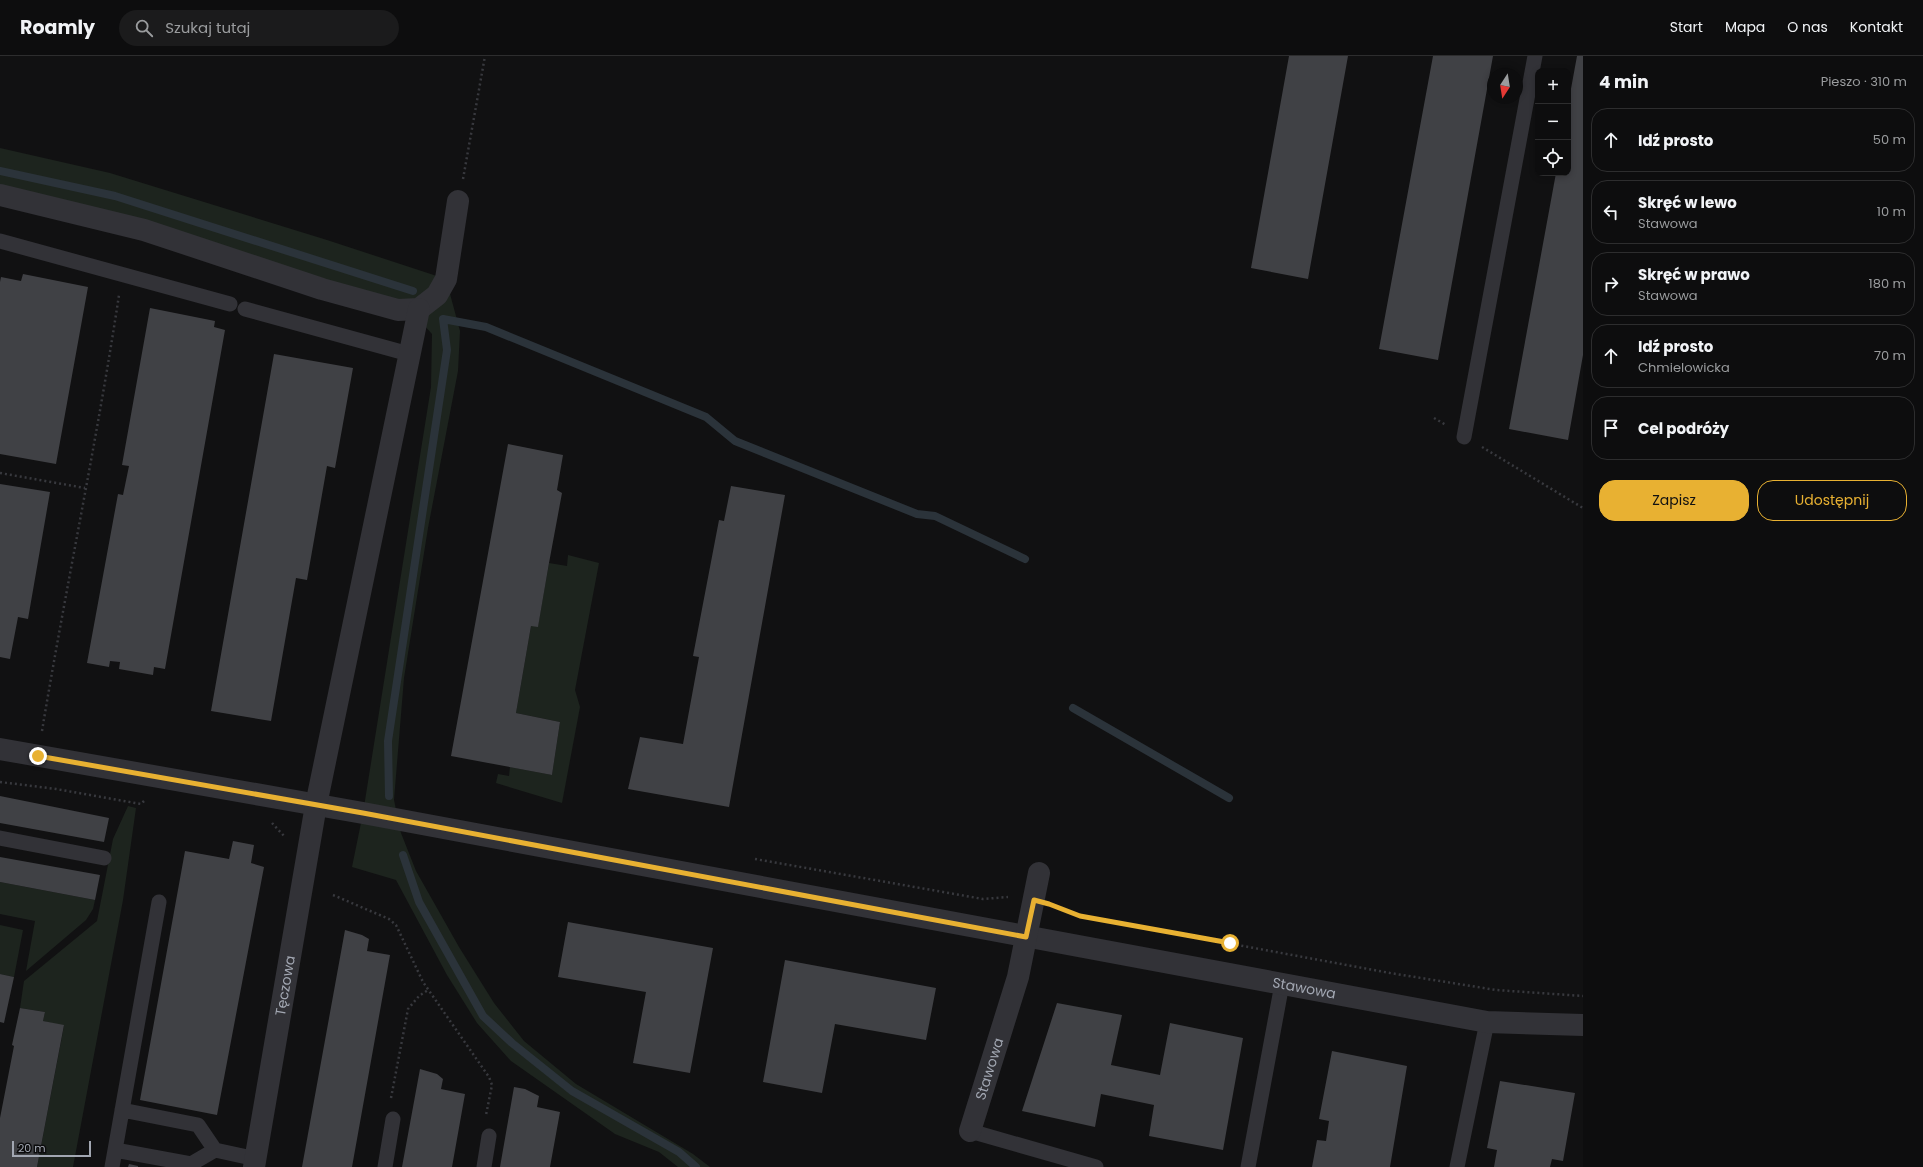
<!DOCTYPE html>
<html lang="pl">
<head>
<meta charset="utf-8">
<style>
	:root { --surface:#0d0d0e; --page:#1b1b1c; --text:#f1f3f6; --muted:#9a9c9e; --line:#2d2d2e; --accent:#e8b132 }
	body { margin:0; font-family:Poppins,sans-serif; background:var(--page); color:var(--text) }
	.controls { position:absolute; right:12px; top:12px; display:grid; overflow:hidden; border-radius:8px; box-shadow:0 2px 6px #0003 }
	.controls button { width:36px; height:36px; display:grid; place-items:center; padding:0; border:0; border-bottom:1px solid var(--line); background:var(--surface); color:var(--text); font:20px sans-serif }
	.compass { position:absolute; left:1487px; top:12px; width:36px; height:36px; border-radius:50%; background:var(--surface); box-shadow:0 2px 6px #0003; rotate:192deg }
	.scale { position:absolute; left:12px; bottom:10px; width:79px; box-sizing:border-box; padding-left:4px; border:2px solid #a2a7b2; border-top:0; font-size:11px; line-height:14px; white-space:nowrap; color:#a2a7b2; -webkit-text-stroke:3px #0c0c0d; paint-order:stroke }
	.stop { position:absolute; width:12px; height:12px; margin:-9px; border:3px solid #e8b132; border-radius:50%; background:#fff }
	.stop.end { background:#e8b132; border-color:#fff; box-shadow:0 1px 4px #0008 }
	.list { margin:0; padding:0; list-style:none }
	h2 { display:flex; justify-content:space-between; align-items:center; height:52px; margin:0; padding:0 16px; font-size:17px }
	h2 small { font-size:13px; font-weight:400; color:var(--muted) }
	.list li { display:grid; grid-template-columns:26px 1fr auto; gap:12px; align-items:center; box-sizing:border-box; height:64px; margin:0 8px 8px; padding:0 8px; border:1px solid var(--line); border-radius:16px }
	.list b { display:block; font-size:15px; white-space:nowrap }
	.list p { margin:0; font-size:13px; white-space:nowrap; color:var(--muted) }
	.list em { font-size:13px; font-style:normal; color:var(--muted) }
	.actions { display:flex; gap:8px; padding:12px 16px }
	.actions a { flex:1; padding:9px 0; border:1px solid var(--accent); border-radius:16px; text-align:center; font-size:14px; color:var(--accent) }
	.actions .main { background:var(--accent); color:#111 }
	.icon { flex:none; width:22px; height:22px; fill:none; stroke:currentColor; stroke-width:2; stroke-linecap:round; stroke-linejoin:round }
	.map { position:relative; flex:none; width:1583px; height:1111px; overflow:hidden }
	header { display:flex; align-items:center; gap:24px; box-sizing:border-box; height:56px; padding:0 20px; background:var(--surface); border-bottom:1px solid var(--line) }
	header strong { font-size:19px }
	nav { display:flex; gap:22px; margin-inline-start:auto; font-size:14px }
	.search { width:280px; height:36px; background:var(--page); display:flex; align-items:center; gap:10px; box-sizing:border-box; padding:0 14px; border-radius:22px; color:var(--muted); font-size:15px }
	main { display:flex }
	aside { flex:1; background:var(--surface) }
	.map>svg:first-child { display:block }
</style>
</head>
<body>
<header>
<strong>Roamly</strong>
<div class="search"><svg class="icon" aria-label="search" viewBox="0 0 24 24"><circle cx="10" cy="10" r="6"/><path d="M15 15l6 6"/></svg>Szukaj tutaj</div>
<nav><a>Start</a><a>Mapa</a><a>O nas</a><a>Kontakt</a></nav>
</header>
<main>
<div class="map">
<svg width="1583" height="1111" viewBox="0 0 1583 1111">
	<rect width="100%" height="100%" fill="#111112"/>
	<path fill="#1d241e" d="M0 92 110 117 327 184 446 223 460 275 458 315 428 472 404 622 394 744 401 777 416 815 459 891 494 947 524 985 576 1028 693 1098 710 1111H678L659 1096 615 1078 511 1005 477 967 447 919 396 824 352 811 363 757 431 331 432 278 414 258 0 138Z
		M568 499 599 507 575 634 580 651 562 747 496 727 498 718 509 720 510 711 552 719 560 666 516 657 531 570H538L549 507 567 510Z
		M128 750 136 752 123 844 73 1111H37L64 970 43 965 45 956 20 952 24 925 97 865 113 783Z
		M0 826 95 844 93 853 86 864 26 915 35 865 0 858Z
		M0 869 23 874 14 921 0 918Z"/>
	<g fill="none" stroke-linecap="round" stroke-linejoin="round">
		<path stroke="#2b333a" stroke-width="8" d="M0 115 115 140 413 235
			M1073 652 1229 742
			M389 740 388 685 447 294 443 263 486 271 706 361 735 385 917 458 935 460 1025 503
			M403 799 419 846 483 960 512 987 572 1035 679 1096 696 1111"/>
	</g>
	<path fill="#404145" d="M1289 0H1348L1308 223 1251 212Z
		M1433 0H1493L1438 304 1379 293Z
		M1577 0H1583V299L1568 384 1509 373 1556 117H1568V49Z
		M23 218 88 231 56 408 0 398V226L1 221 21 225Z
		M150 252 215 265 214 271 225 274 165 613 154 611 153 619 119 613 120 606 110 605 109 611 87 607 118 438 123 439 129 410 122 409Z
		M274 298 353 312 335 412 327 410 307 524 296 522 271 665 211 655Z
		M508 388 563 399 557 434 562 437 549 507 538 571 531 570 516 657 560 666 552 719 451 700Z
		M0 428 50 436 28 563 18 561 10 603 0 601Z
		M731 430 785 439 729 751 628 733 640 681 683 688 699 601 693 600 719 464 724 465Z
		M0 740 109 762 104 786 0 767Z
		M233 785 254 789 251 807 264 811 217 1059 140 1044 185 795 229 803Z
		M0 801 100 819 95 844 0 826Z
		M568 866 713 892 690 1017 633 1007 646 936 558 921Z
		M345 874 362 879 369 883 367 895 390 899 352 1111H302Z
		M785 904 936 932 926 984 835 968 822 1037 763 1026Z
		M0 918 14 921 4 967 0 966Z
		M1057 947 1122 959 1111 1009 1160 1019 1170 967 1243 982 1223 1094 1149 1080 1154 1049 1101 1038 1095 1071 1022 1055Z
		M20 952 45 956 43 965 64 969 37 1111H0V1062L14 990 12 989Z
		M1332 995 1407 1010 1390 1111H1312L1317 1084 1326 1085 1329 1065 1319 1063Z
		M420 1013 437 1018 443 1023 441 1033 465 1038 452 1111H402Z
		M1500 1025 1575 1037 1563 1105 1552 1103 1550 1111H1494L1497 1094 1487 1092Z
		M514 1031 525 1033 539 1040 537 1051 560 1056 550 1111H500Z
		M129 1108 138 1110V1111H128Z"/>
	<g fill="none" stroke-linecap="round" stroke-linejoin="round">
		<path stroke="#38393e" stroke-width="2.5" stroke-dasharray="2 3" stroke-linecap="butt" d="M463 123 485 0
			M1434 362 1446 369
			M1482 391 1583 452
			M0 417 85 432
			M42 675C66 530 97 385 119 239
			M0 726 56 733 141 748 145 744
			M272 767 285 781
			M755 803 983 843 1008 841
			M333 839 389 863 396 869 423 926 489 1021 492 1029 486 1059
			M1056 850 1080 860 1390 917 1496 934 1583 940
			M391 1042 408 953 419 940 428 934"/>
		<path stroke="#323237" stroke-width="15" d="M0 185 230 248
			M245 253 409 298
			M1464 381 1535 0
			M0 782 104 802
			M122 1054 198 1069 215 1094
			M970 1075 1096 1111
			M115 1094 191 1108 215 1094 256 1103
			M112 1111 159 846
			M385 1111 393 1063
			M484 1111 489 1080
			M1248 1111 1282 928
			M1457 1111 1487 966"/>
		<g stroke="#323237" stroke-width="22">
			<path d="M0 139 144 174 322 233 398 254 419 253 437 239 446 223 458 145"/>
			<path id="s1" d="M0 693 363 757 1487 966 1583 969"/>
			<path id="s2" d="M970 1075 1018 921 1039 817"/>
			<path id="s3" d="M254 1111 316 749 419 253"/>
		</g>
	</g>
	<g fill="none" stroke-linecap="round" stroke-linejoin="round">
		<path stroke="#e8b132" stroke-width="5" d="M38 700 363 757 1026 881 1034 844 1049 848 1080 860 1230 887"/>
	</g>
	<g text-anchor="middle" stroke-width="3.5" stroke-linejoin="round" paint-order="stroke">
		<g font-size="14" fill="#a2a7b2" stroke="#0c0c0d">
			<text dy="5" stroke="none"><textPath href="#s3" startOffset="184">Tęczowa</textPath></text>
			<text dy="5" stroke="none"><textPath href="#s1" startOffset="1326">Stawowa</textPath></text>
			<text dy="5" stroke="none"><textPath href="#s2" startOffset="65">Stawowa</textPath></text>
		</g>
	</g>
</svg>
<div class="controls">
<button>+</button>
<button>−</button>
<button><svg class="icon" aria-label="locate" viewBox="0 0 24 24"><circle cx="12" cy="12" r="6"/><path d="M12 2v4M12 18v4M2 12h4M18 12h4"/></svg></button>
</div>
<svg class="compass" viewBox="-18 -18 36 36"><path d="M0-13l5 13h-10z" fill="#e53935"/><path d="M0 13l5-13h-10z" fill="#9a9c9e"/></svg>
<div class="scale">20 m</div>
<div class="stop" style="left:1230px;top:887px"></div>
<div class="stop end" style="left:38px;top:700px"></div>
</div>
<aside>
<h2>4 min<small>Pieszo · 310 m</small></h2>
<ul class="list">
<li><svg class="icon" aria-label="ahead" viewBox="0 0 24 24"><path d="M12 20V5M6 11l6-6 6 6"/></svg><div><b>Idź prosto</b></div><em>50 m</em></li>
<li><svg class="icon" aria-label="left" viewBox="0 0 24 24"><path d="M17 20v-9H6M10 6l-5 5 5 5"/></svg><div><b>Skręć w lewo</b><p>Stawowa</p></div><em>10 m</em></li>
<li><svg class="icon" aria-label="right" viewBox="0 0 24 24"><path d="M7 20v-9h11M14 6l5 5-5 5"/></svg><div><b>Skręć w prawo</b><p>Stawowa</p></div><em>180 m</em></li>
<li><svg class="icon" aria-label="ahead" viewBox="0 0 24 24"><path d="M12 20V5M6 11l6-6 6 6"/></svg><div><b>Idź prosto</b><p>Chmielowicka</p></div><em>70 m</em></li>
<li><svg class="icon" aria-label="arrive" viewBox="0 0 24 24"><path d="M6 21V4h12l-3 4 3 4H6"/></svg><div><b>Cel podróży</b></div></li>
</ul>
<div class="actions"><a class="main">Zapisz</a><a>Udostępnij</a></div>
</aside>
</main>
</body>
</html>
